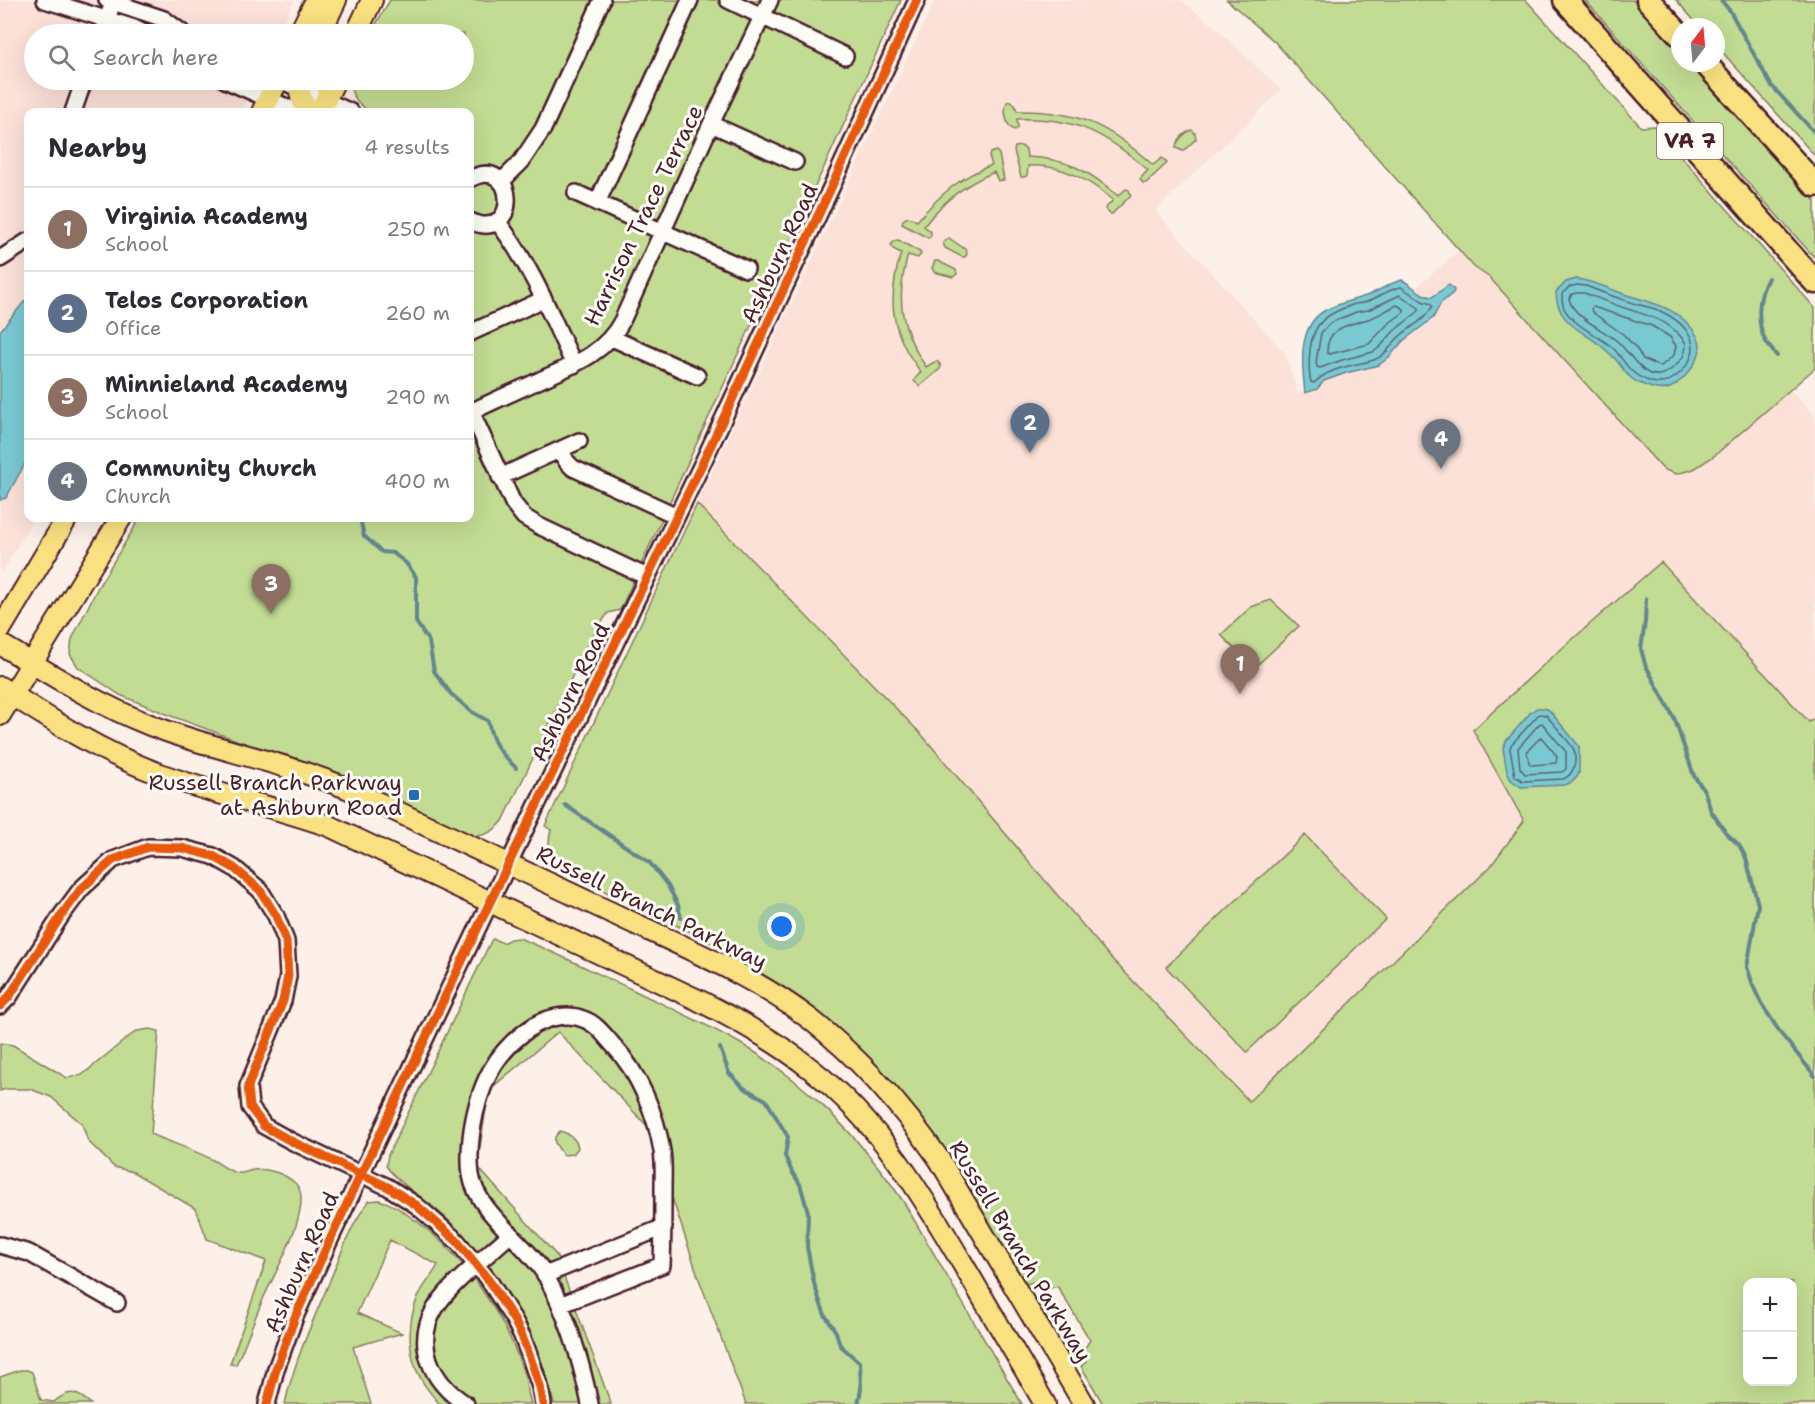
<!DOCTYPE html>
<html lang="en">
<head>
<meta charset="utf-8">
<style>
	:root { --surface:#fff; --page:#f2f2f3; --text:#2b2b33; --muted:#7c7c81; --line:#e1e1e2; --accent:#d93025 }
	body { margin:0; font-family:"Shantell Sans",sans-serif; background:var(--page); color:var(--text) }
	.controls { position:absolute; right:18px; bottom:18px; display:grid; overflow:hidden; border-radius:12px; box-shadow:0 6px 24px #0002 }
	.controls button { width:54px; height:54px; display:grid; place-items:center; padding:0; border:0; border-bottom:2px solid var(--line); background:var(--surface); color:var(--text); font:30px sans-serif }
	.compass { position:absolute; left:1671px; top:18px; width:54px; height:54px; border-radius:50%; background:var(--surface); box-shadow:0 6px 24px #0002; rotate:16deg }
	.you { position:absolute; left:782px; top:927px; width:21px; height:21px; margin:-15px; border:4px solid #fff; border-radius:50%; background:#1a73e8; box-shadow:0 0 0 9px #1a73e833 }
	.badge { display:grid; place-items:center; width:39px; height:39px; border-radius:50%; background:var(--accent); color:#fff; font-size:20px; font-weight:700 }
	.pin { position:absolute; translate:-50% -50px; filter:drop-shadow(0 2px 3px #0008) }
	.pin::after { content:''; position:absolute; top:32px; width:21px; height:18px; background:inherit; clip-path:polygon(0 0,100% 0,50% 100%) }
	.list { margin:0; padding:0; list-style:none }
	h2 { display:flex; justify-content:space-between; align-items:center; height:78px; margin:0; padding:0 24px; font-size:26px }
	h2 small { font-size:20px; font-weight:400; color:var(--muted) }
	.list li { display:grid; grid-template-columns:39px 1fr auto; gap:18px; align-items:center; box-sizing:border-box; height:84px; padding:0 24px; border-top:2px solid var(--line) }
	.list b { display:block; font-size:22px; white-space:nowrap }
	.list p { margin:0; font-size:20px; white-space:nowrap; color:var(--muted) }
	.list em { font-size:20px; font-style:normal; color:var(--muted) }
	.icon { flex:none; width:33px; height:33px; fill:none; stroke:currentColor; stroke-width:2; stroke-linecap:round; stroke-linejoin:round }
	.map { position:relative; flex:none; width:1815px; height:1404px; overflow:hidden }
	.search { position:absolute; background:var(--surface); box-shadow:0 6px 24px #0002; left:24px; top:24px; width:450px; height:66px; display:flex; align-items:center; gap:15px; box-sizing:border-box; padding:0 21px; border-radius:33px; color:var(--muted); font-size:22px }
	.panel { position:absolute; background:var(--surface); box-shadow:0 6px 24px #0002; left:24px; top:108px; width:450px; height:414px; border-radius:12px }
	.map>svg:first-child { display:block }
</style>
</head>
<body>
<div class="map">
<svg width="1815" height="1404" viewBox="0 0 1815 1404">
	<rect width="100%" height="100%" fill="#fcf0e9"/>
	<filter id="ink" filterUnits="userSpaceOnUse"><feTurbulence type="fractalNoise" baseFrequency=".0167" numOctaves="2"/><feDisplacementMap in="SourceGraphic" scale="12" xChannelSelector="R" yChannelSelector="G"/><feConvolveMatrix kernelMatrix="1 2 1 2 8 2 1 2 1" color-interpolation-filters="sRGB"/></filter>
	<g filter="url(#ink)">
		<path fill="#fbe1d8" d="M0 0H294L278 34H34V80H257L242 112H28V518H33L6 566 0 572Z
			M935 0H1180L1213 25 1281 90 1155 211 1285 353 1298 395 1424 281 1460 250 1474 267 1490 278 1663 469H1694L1714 456 1790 389 1815 415V718L1810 723 1660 563 1551 658 1473 730 1524 821 1489 867 1249 1102 1109 956 922 735 697 504Z"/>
		<path fill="#c2dc93" stroke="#867e5f" stroke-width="1.5" fill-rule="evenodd" d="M390 0H901L620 610 608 613 589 641 503 821C494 832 484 837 470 836L269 752 174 717 120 695 78 667 70 654 72 639 98 587 140 518H470V112H370C357 103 351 96 349 80H464V34H370Z
			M1227 0H1526L1641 127 1654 126 1815 308V368L1714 456 1694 469 1676 474 1663 469 1490 278 1474 267 1275 42Z
			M1585 0H1633L1680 52V63H1690L1815 201V258Z
			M1676 0H1815V156L1716 45V27H1700Z
			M1010 101 1015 105 1017 111C1078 110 1108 125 1153 165L1162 158 1167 163 1146 183H1143L1140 179 1148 170C1105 133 1075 117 1017 119L1018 128 1015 130C1006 128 1003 110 1007 102Z
			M1192 130 1195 133 1196 139 1183 151 1176 148C1176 141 1185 132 1192 130Z
			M1021 146 1026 149 1027 157C1066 158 1090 171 1118 196L1126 189 1129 190 1131 195 1112 214H1110L1105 209 1113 200C1088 179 1061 164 1028 166L1027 176 1024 177H1021L1014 151 1015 147Z
			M996 151 999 154 1004 180 998 181 994 172C964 185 944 200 924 226L931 232V236L928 238 902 224 903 220C909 215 911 218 917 221 940 195 959 177 992 165L989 156 990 153Z
			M949 238 966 250 967 254 965 257H962L945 248 943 243Z
			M898 240 920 252 921 254 918 258 908 255C895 299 901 330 926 367L936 361 938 362 941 366 940 369 920 386 915 382 914 380 921 372C890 333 887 300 901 253L893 249 891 245 894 241Z
			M935 261H938L956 270 957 274 953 277 934 272 932 268Z
			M697 504 922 735 1109 956 1249 1101 1490 867 1524 821 1473 730 1551 658 1661 562 1809 722 1815 718V1404H1103L1081 1366 1086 1362 1083 1351 1090 1340 1057 1286C1046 1290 1041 1291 1032 1282L1024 1285 935 1137 895 1086 854 1044 760 975 707 940 556 868 559 863C549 852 547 844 551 830L545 826ZM1748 1282H1792V1382H1748Z
			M1271 600 1299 626 1254 668 1221 635 1251 607Z
			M1305 835 1386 919 1247 1052 1166 967Z
			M519 938C557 953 594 972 631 989 668 1007 705 1023 741 1044 806 1081 861 1139 903 1201L1022 1404H746L699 1279 649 1128 558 1032 489 1090 477 1166 556 1255 611 1404H554C546 1377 538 1342 523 1318 502 1281 475 1246 445 1217 426 1199 401 1186 386 1166L388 1155 491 941 493 939 503 943 510 939Z
			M150 1029 159 1031 151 1134C171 1143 192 1149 211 1159 220 1163 229 1173 239 1173 243 1174 248 1171 253 1170 267 1168 284 1173 295 1183 317 1201 273 1276 264 1297 254 1319 246 1343 236 1365L230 1364 266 1261 207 1239 196 1209 133 1172 114 1167 88 1141 82 1124 51 1097 30 1089H6L0 1091V1043L13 1045 67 1078 82 1075 127 1038 137 1031Z
			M560 1131C568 1133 577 1139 578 1148L573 1154 563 1155 555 1143V1137Z
			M379 1200C395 1204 406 1214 419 1223 463 1256 505 1315 522 1368 526 1380 528 1392 531 1404H440L438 1402C432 1395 425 1387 421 1379 407 1355 407 1322 418 1297 423 1286 432 1276 438 1265L390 1240 357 1313 402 1333 353 1347 371 1404H285C294 1362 312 1323 329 1283 340 1256 351 1224 369 1201Z
			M20 1370H27L32 1372 41 1400 54 1402C69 1389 76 1391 91 1404H0V1377Z"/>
		<path fill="#79c9d2" stroke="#66858f" stroke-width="1.5" d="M1576 279C1593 281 1608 288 1624 294 1652 303 1681 308 1697 336 1708 353 1685 381 1670 388 1660 392 1649 387 1639 383 1628 378 1624 370 1617 361 1612 355 1606 350 1600 345 1580 329 1557 323 1556 292L1566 282Z
			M1402 280C1413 285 1420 296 1432 297L1449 285 1454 290 1453 293 1441 303 1433 318 1403 341 1389 357 1379 365 1346 373 1324 381 1317 389 1305 393C1302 367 1297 327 1324 311 1336 304 1350 301 1363 297 1377 293 1388 283 1402 280Z
			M28 297V458L6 498 0 500V331Z
			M1537 708H1544L1549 710 1579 746V773L1577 777 1572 782 1565 785 1521 787 1511 780 1507 772 1503 748 1506 741 1531 712Z"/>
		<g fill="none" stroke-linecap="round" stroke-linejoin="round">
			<path stroke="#5d636e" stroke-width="1.5" d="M1577 285 1586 286C1601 292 1617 298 1633 303 1642 306 1651 307 1660 311 1680 320 1703 339 1688 363 1683 372 1669 384 1659 383 1651 383 1640 378 1634 373 1626 367 1621 356 1613 348 1599 335 1573 326 1564 308 1562 304 1562 299 1562 294L1569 287Z
				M1401 287 1422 301 1431 304 1432 307C1424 322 1409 327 1398 338 1390 346 1385 356 1374 360 1353 366 1330 367 1314 383L1311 382C1308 372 1309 360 1310 349 1314 321 1327 314 1352 305 1357 303 1362 304 1366 302 1379 298 1388 289 1401 287Z
				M1577 293H1584C1600 299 1617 306 1634 311 1658 319 1670 322 1686 343 1686 354 1682 360 1674 367 1647 391 1634 356 1617 341 1603 329 1574 318 1569 299L1572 294Z
				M1400 295 1419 308V311L1394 331 1380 347 1373 352 1342 360 1320 368 1317 367 1316 362 1321 333 1330 323 1356 312 1368 310Z
				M1397 305 1404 309V312L1388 324 1369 344 1330 354 1327 353C1326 326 1350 325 1371 318 1380 315 1388 309 1397 305Z
				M1593 307 1652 326 1670 337 1676 346 1674 355 1660 367 1643 359 1636 348 1624 335 1592 312 1591 309Z
				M1539 714 1546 715C1551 721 1572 745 1574 750 1577 762 1574 775 1563 779L1523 781 1515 776 1510 749 1511 745Z
				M1542 723 1566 752V769L1562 772 1525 774 1520 768 1518 748 1539 724Z
				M1541 737 1557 756 1556 763 1532 765 1529 763 1527 751Z"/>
			<path stroke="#66858f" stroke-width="4" d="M1721 0 1730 11 1771 85 1815 133
				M1768 278C1758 296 1756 321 1765 340 1768 346 1773 351 1777 356
				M360 518 364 536 382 552 393 553 406 563 416 577V622L429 642 434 671 451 694 472 712 488 721C493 745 499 751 516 768
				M1646 599 1645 622 1641 649 1645 664 1675 720 1694 776 1704 790 1711 811 1726 833 1739 845 1746 858 1758 905 1747 967 1754 988 1761 1003 1781 1034 1815 1076
				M565 805 650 863 668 886 678 905 681 918
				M720 1048 729 1073 744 1088 766 1100 788 1137 785 1156 792 1172 800 1184 808 1212 807 1247 814 1283 819 1299 825 1315 836 1332 840 1345 860 1363 861 1389 858 1404"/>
			<defs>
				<path id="minor" d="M45 0 134 28 147 34
					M107 0 164 19 184 34
					M728 0 845 56
					M102 34 110 11
					M225 80 298 112
					M280 80 351 112
					M73 112 84 80
					M711 124 795 162
					M470 179C518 153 521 245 470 221
					M501 182 521 162 543 129 602 0
					M576 193 746 269
					M597 203 690 0
					M497 221C531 265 551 315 574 365
					M0 259 28 241
					M470 333 544 299
					M612 338 697 376
					M470 409 513 503 524 517 539 526 647 577
					M471 412C493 401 516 391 538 381 571 366 605 354 622 321L711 124 770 0
					M560 450 567 462 573 468 677 516
					M500 477 579 441
					M0 1006 9 997 61 916 81 889 113 860 148 847 182 848 213 856 234 868 260 890 276 916 286 941 288 976 283 1001 248 1086 250 1107 264 1126 291 1141 388 1187 416 1205 457 1241 490 1282 514 1320 522 1336 531 1360 540 1387 543 1404
					M0 1245 29 1253 117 1303
					M545 1275 664 1227
					M560 1305 662 1265C663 1239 663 1213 663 1188 663 1176 664 1163 662 1151 656 1114 639 1073 613 1045 605 1036 596 1023 583 1019 568 1013 549 1017 535 1025 495 1050 479 1085 472 1130 470 1145 469 1161 471 1175 477 1213 527 1243 546 1276 568 1316 581 1360 590 1404
					M267 1404 276 1369 295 1317 328 1244 490 902 704 460 837 175 917 0
					M466 1404C448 1393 436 1380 429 1360 415 1319 446 1292 473 1267 486 1256 498 1245 511 1234"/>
				<path id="major" d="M299 34 316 0
					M320 34 336 0
					M356 34 372 0
					M301 80C298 93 301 102 310 112
					M262 112 278 80
					M320 112 335 80
					M0 630 67 518
					M0 644C48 673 97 704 150 725 198 744 250 755 299 771 315 776 331 782 347 788 440 832 533 876 627 920 689 949 755 977 810 1019 861 1059 902 1106 939 1159L1084 1404
					M0 687C51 720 100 752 157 773 213 794 272 806 329 826L698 1000C738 1020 776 1041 811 1069 879 1122 921 1193 964 1266 991 1312 1018 1358 1045 1404
					M0 715 121 518"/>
				<path id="highway" d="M1565 0 1815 282
					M1648 0 1680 35
					M1705 63 1815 185"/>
			</defs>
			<use href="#minor" stroke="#4a1f2b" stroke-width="20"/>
			<use href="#major" stroke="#4a1f2b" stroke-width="24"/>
			<use href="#highway" stroke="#4a1f2b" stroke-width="27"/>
			<use href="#minor" stroke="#fdfcf7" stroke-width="15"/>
			<use href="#major" stroke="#f9e181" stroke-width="20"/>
			<use href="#highway" stroke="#f9e181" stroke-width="22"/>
			<defs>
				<path id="cycleway" d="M0 1006 9 997 61 916 81 889 113 860 148 847 182 848 213 856 234 868 260 890 276 916 286 941 288 976 283 1001 248 1086 250 1107 264 1126 291 1141 388 1187 416 1205 457 1241 490 1282 514 1320 522 1336 531 1360 540 1387 543 1404
					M267 1404 276 1369 295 1317 328 1244 490 902 704 460 837 175 917 0"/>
			</defs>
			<use href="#cycleway" stroke="#fdfcf7" stroke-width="13"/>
			<use href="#cycleway" stroke="#e8590c" stroke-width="9"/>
		</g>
	</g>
	<rect fill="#1f6fb2" stroke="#fdfcf7" stroke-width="2" x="408" y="789" width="12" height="12" rx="3"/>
	<g text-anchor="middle" stroke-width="6" stroke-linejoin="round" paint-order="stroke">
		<rect fill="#fdfcf7" stroke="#806168" stroke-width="1.5" x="1657" y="123" width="66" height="36" rx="4.5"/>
		<g font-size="21" font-weight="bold" fill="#4a1f2b">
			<text x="1690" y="148">VA 7</text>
		</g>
		<g font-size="22" fill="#4a1f2b" stroke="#fdfcf7">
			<text transform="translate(643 215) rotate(-64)" y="8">Harrison Trace Terrace</text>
			<text transform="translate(779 253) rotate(-65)" y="8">Ashburn Road</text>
			<text transform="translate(570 692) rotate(-64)" y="8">Ashburn Road</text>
			<text transform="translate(652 907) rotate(26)" y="8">Russell Branch Parkway</text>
			<text transform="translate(1021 1251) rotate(59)" y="8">Russell Branch Parkway</text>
			<text transform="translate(301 1262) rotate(-66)" y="8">Ashburn Road</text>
		</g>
		<g font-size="22" fill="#4a1f2b" stroke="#fdfcf7" text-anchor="end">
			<text x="402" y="790">Russell Branch Parkway<tspan x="402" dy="25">at Ashburn Road</tspan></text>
		</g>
	</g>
</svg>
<div class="controls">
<button>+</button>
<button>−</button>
</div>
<svg class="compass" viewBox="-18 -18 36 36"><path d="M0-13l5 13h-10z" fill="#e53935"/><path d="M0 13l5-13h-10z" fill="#7c7c81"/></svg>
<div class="you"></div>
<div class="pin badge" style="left:1240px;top:694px;background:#8d6e63">1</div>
<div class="pin badge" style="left:1030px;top:453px;background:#5c6f8a">2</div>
<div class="pin badge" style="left:271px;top:614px;background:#8d6e63">3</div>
<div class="pin badge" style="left:1441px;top:469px;background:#6b7280">4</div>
<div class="search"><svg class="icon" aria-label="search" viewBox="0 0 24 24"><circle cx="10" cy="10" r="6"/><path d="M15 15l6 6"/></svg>Search here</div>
<section class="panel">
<h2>Nearby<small>4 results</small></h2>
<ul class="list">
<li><span class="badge" style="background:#8d6e63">1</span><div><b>Virginia Academy</b><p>School</p></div><em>250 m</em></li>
<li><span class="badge" style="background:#5c6f8a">2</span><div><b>Telos Corporation</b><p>Office</p></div><em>260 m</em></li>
<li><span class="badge" style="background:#8d6e63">3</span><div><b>Minnieland Academy</b><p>School</p></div><em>290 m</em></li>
<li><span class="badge" style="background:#6b7280">4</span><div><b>Community Church</b><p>Church</p></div><em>400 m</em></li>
</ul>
</section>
</div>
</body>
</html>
